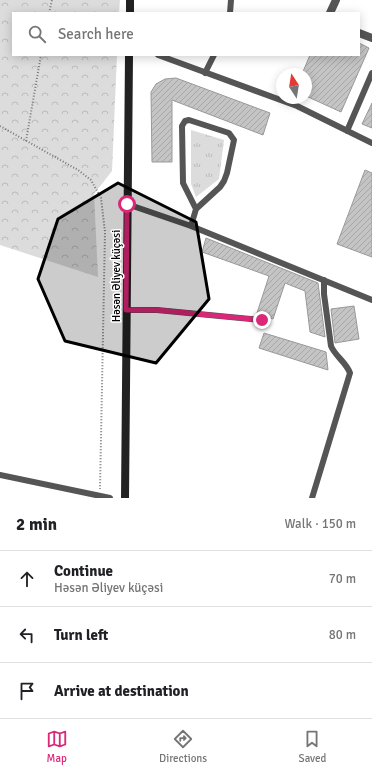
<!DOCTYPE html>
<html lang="en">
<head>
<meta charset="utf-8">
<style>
	:root { --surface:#fff; --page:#f2f2f2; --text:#202124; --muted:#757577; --line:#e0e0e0; --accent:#db2777 }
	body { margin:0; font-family:Signika,sans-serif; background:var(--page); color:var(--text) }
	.compass { position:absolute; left:276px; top:68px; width:36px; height:36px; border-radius:50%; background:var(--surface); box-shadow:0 2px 10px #0003; rotate:348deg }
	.stop { position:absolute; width:12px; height:12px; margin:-9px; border:3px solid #db2777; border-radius:50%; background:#fff }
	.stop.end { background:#db2777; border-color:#fff; box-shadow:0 1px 4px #0008 }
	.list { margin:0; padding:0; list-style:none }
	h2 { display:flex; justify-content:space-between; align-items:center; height:52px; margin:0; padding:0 16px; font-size:17px }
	h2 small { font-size:13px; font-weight:400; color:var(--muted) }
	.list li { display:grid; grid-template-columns:26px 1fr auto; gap:12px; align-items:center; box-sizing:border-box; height:56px; padding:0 16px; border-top:1px solid var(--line) }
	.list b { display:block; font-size:15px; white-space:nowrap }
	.list p { margin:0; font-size:13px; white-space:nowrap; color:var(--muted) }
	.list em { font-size:13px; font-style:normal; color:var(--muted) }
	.icon { flex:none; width:22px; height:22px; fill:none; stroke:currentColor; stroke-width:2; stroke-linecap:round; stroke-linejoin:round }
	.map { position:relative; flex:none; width:372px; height:498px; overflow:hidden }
	.search { position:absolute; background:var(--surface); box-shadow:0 2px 10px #0003; left:12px; right:12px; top:12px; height:44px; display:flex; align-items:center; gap:10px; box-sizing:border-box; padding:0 14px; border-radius:0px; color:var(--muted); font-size:15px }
	.sheet { height:220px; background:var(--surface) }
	nav { display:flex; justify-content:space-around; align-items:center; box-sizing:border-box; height:56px; border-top:1px solid var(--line); background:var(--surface); font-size:11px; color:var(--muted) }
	nav a { display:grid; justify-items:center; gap:2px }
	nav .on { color:var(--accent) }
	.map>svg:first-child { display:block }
</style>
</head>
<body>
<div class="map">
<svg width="372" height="498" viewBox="0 0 372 498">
	<defs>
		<pattern id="grass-tufts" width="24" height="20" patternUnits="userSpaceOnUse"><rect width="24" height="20" fill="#dcdcdc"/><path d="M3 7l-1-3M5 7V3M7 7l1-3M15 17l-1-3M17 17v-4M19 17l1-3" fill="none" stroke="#bbb"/></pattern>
		<pattern id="forest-crowns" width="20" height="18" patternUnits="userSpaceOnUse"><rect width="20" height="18" fill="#dcdcdc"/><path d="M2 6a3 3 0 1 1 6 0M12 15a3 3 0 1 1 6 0" fill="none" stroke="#bbb"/></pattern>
		<pattern id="building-hatch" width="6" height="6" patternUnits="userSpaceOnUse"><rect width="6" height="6" fill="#c4c4c4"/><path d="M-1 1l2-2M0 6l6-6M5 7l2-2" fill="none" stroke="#a7a7a7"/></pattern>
	</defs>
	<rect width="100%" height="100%" fill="#fff"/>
	<path fill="url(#grass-tufts)" d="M191 130 224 140 219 179 196 197 191 184Z"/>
	<path fill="url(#forest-crowns)" d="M0 0H120L119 13H13V55H117L112 171 94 194 98 277 0 245Z"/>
	<path fill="url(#building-hatch)" stroke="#999" d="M359 43 369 48 341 112 306 96V74H302L310 55H359Z
		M176 78 270 113 263 135 172 100V162H152L151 92 156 84 165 79Z
		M372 103V128L362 124Z
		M365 170 372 173V257L337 244Z
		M206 238 318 283 325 337 310 332 305 291 285 283 273 319 257 313 269 276 202 252Z
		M354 306 359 339 335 343 331 309Z
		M264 333 326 352 328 370 259 348Z"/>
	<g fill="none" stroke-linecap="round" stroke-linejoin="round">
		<path stroke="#777" stroke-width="2" stroke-dasharray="1 2" stroke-linecap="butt" d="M49 13 52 0
			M0 126 78 170 91 180 101 198 105 232 100 489
			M26 141 41 55"/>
		<path stroke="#555" stroke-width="6" d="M230 13 231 0
			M158 55 297 106 372 143
			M205 73 214 55
			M347 131 372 73
			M127 204 191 226 372 300
			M191 226 196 209 220 187 224 181 227 173 234 140 229 133 189 120 185 121 182 126 183 183 196 209
			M126 310H157L262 320
			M0 475 110 498
			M312 498 350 373C346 362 335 356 331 346L324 294V280"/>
		<path stroke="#555" stroke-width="8" d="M330 13 336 0
			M359 33 372 38"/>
		<path stroke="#222" stroke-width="8" d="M130 13V0
			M125 498 129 55"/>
	</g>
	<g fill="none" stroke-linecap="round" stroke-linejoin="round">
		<path stroke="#db2777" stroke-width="5" d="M127 204 126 310H157L262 320"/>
	</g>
	<path fill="#000" fill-opacity="0.2" stroke="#000" stroke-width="3" stroke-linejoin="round" d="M118 183 196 222 209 299 156 363 65 341 38 279 58 219Z"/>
	<g text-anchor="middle" stroke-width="3" stroke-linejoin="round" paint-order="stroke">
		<g font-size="11" fill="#000" stroke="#fff">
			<text transform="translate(116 276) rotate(-90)" y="4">Həsən Əliyev küçəsi</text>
		</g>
	</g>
</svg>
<svg class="compass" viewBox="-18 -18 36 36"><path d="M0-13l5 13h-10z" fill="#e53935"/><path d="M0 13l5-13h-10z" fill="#757577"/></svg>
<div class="stop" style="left:127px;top:204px"></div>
<div class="stop end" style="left:262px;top:320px"></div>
<div class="search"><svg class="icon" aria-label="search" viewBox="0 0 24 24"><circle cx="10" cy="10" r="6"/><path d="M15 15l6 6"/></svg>Search here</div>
</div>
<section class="sheet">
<h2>2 min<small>Walk · 150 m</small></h2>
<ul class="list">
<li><svg class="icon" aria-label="ahead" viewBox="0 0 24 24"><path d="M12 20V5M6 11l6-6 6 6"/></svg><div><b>Continue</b><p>Həsən Əliyev küçəsi</p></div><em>70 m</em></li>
<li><svg class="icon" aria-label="left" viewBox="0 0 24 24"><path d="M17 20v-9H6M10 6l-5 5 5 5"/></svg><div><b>Turn left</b></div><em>80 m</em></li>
<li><svg class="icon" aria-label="arrive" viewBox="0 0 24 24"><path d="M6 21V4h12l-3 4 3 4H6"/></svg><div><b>Arrive at destination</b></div></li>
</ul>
</section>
<nav>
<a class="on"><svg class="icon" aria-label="map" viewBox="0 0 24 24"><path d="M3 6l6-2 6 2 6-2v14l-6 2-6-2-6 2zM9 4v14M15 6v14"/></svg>Map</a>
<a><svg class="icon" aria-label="directions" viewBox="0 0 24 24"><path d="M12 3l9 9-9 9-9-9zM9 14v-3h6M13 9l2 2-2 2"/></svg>Directions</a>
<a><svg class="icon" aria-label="saved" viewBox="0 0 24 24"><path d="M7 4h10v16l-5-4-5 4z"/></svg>Saved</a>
</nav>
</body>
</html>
